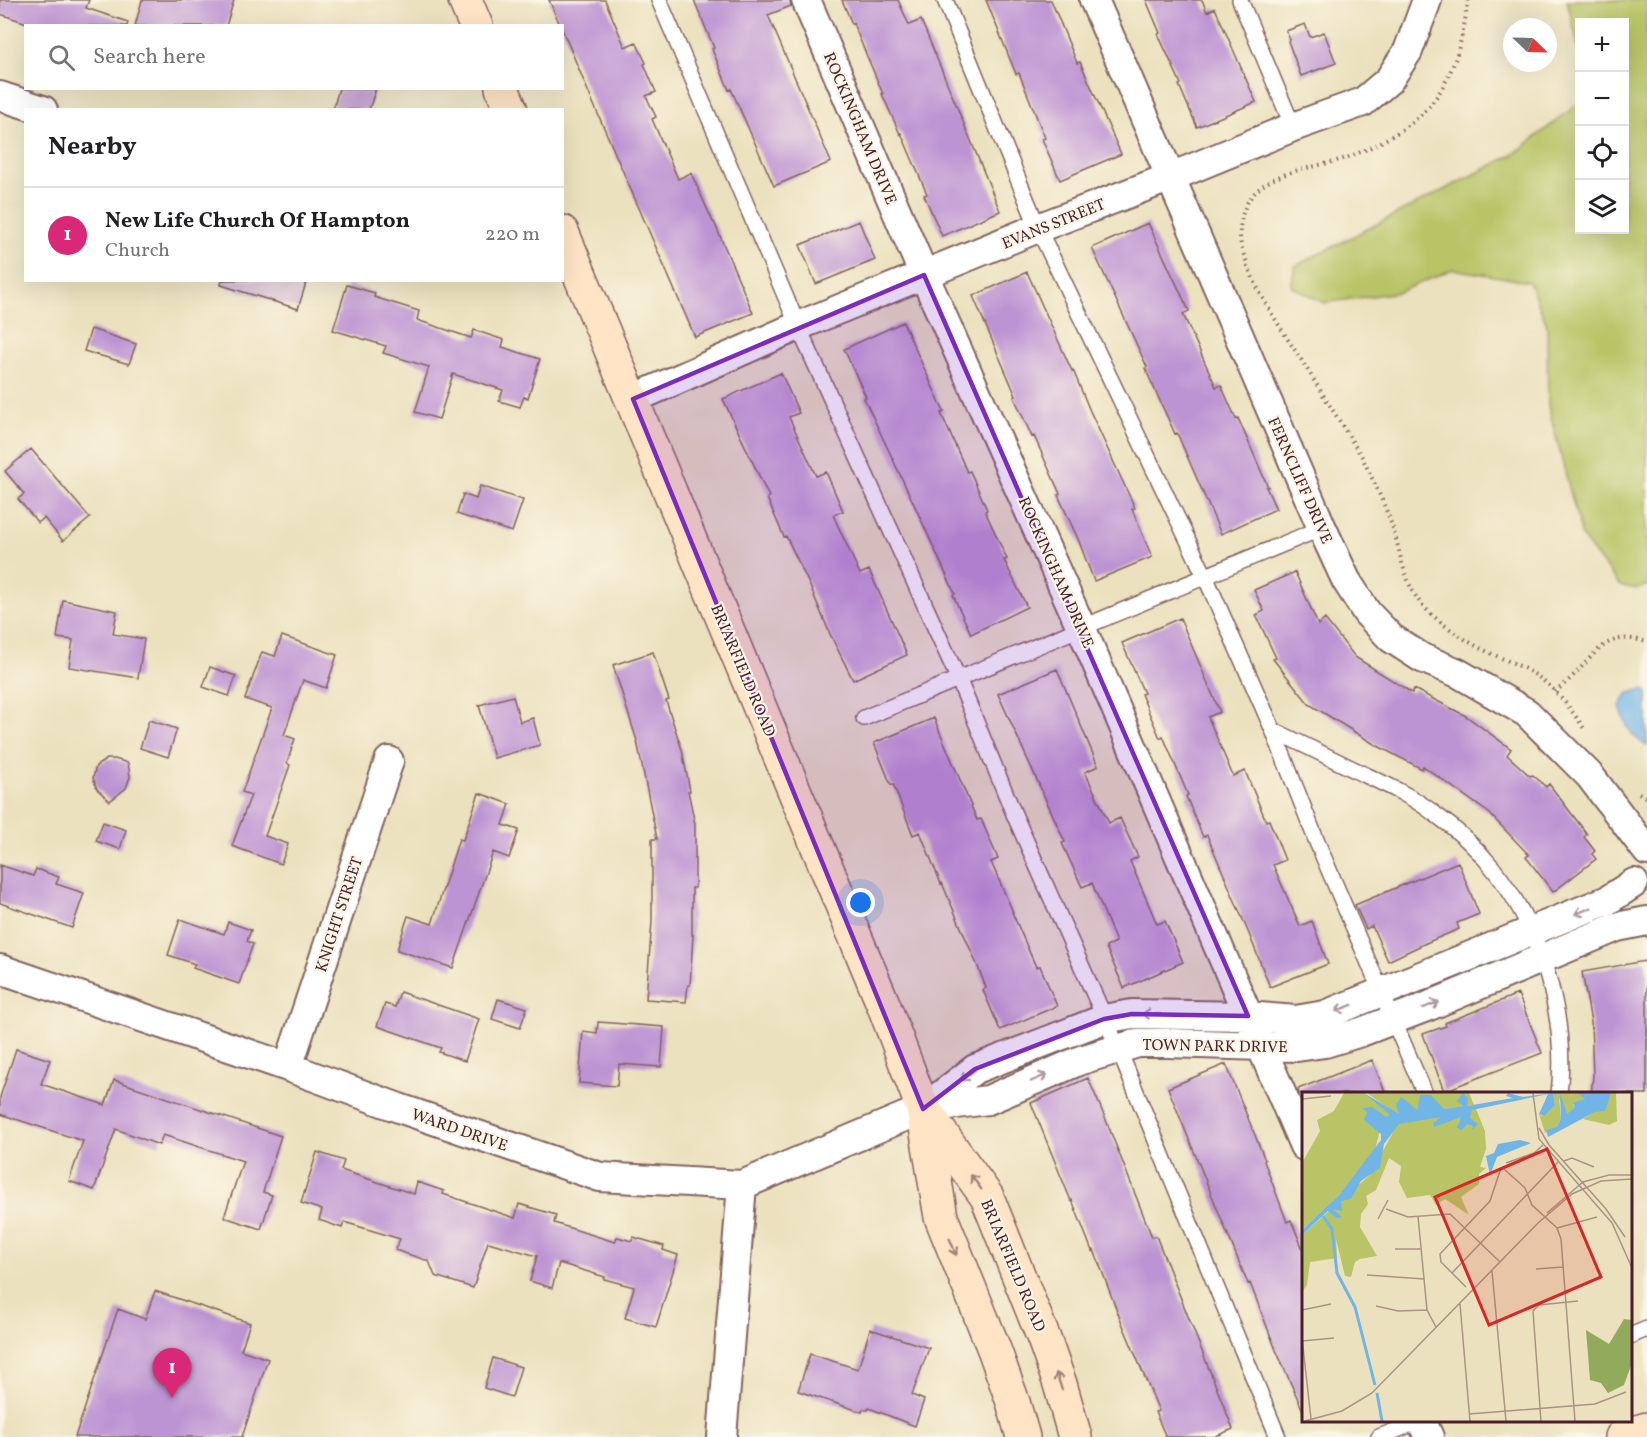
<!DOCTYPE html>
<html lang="en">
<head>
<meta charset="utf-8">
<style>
	:root { --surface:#fff; --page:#f6f6f6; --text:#202124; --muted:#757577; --line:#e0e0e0; --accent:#db2777 }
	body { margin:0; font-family:Vollkorn,serif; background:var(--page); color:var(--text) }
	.controls { position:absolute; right:18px; top:18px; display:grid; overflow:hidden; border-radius:0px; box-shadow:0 6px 24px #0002 }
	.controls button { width:54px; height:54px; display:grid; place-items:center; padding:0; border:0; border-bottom:2px solid var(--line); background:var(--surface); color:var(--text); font:30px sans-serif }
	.compass { position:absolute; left:1503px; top:18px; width:54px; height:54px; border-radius:50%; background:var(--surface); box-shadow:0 6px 24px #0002; rotate:113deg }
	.you { position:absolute; left:861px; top:903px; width:21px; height:21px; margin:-15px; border:4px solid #fff; border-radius:50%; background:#1a73e8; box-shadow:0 0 0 9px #1a73e833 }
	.badge { display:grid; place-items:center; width:39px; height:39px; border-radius:50%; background:var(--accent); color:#fff; font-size:20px; font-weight:700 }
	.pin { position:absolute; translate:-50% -50px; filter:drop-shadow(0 2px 3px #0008) }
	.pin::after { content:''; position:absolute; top:32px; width:21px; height:18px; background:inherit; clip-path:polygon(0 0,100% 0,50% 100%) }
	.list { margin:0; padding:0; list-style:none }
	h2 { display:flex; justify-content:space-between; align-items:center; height:78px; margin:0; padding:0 24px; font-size:26px }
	h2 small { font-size:20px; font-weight:400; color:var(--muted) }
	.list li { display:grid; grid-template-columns:39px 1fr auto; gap:18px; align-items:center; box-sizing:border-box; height:96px; padding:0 24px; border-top:2px solid var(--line) }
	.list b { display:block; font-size:22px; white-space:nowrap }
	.list p { margin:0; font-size:20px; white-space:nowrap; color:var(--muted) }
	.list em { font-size:20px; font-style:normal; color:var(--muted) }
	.icon { flex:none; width:33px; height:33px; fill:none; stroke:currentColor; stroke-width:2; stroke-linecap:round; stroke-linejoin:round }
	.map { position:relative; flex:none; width:1647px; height:1437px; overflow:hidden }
	.search { position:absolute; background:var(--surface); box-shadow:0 6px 24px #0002; left:24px; top:24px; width:540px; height:66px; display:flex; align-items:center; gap:15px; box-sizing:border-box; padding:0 21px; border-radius:0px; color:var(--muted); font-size:22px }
	.panel { position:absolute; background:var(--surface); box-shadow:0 6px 24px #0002; left:24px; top:108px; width:540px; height:174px; border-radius:0px }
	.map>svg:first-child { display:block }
</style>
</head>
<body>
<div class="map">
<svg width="1647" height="1437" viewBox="0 0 1647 1437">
	<rect width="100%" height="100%" fill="#fcf5e5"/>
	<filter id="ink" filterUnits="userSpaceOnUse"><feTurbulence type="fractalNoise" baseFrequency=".0167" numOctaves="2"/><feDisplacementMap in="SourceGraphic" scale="12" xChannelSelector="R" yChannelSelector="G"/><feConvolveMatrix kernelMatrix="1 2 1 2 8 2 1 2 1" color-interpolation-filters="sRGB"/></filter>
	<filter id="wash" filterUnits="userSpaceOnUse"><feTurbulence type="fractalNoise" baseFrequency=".008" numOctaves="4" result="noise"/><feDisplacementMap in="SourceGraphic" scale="24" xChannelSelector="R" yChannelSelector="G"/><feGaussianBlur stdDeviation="1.35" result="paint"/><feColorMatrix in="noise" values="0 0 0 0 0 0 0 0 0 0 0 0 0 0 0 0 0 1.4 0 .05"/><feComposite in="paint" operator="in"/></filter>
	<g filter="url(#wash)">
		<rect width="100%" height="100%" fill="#ebe1be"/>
		<path fill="#b8c466" stroke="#817248" stroke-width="1.5" d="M1567 0H1647V585L1639 589 1620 586 1582 537 1548 406 1547 325 1529 282 1453 269 1399 292 1324 303 1291 286 1295 266 1514 154 1579 103 1580 230H1624V22H1580L1579 51Z"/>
		<path fill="#71b5e7" stroke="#5e6a89" stroke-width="1.5" d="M1642 689 1647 691V746C1630 736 1626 726 1620 707L1627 694Z"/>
		<g id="blocks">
			<path fill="#bd94d3" d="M0 0H89L86 8 128 22 127 26H36L0 14Z
				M142 0H234L226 26H135Z
				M549 0H605L625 47 636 42 646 63 644 64 656 92 646 96 656 117 652 119 678 179 691 173 713 222H714L753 313 695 337 591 98 562 29V26L560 25Z
				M694 0H790L791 6 768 15 831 162 774 186 731 89 729 90 712 49 714 48Z
				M842 0H898L909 25 921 20 1000 211 942 236 924 195 927 194 901 133 900 134 882 94H883L853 23 852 24Z
				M986 0H1051L1077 63 1080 62 1121 154 1060 180 1042 139 1045 138 1019 73 1016 74Z
				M1146 0H1202L1207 12 1215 8 1256 102 1197 127 1179 85 1181 84 1158 34 1160 33Z
				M1305 24 1310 37 1324 32 1336 63 1301 76 1288 41 1290 40 1286 31Z
				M339 88H376L369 110H333Z
				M859 221 875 260 816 284 800 245Z
				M1148 223 1189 311 1183 314 1216 387 1221 385 1236 419 1238 418 1268 487H1266L1276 509 1221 534 1177 433 1175 434 1145 368 1147 367 1092 248Z
				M1027 272 1072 371 1073 370 1090 411 1135 508 1132 509 1152 557 1094 581 1078 539 1058 495 1060 494 1034 436 1032 437 1014 397 1016 396 973 296Z
				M222 280H307L298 309 221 285Z
				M347 285 375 293 374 297 419 311 417 320 471 338 474 330 504 340 502 347 540 359 528 398 524 397 520 407 499 401 503 390 453 374 439 419 415 412 429 367 383 353 386 346 333 330Z
				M903 322 944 412 941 413 967 472 970 471 987 510 985 511 1007 559 1004 560 1027 607 971 634 953 595 955 594 912 500 864 398 866 397 844 349Z
				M91 329 136 344 129 364 84 351Z
				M781 373 799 413 789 417 816 476 826 472 843 511 833 515 860 574 869 570 907 655 853 680 830 634 809 584 786 536 784 537 767 498 769 497 723 399Z
				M31 449 90 518 63 541 44 518 38 523 18 499 24 494 5 471Z
				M480 486 523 500 512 532 457 514 463 494 476 499Z
				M1295 572 1318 625 1325 619 1355 657 1412 693 1414 689 1466 716 1511 749 1507 755 1530 776 1533 775 1546 787 1549 784 1587 834 1584 837 1595 851 1592 854 1596 859 1553 892 1526 857 1529 855 1489 813 1423 766 1422 769 1374 744 1309 704 1273 659 1276 658 1256 615 1264 611 1254 590Z
				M63 600 117 611 113 634 144 639 138 678 69 667 73 640 57 638Z
				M1180 618 1220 712 1208 717 1233 776 1245 771 1266 821 1269 820 1285 860 1273 865 1300 926 1312 921 1328 964 1270 987 1249 934 1207 835 1203 837 1186 796 1188 795 1163 736 1160 738 1141 694 1144 693 1122 643Z
				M282 636 337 655 326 688 303 680 284 735 295 739 287 763 290 765 265 836 288 844 281 864 232 846 251 795 242 792 272 708 245 699 262 652 275 656Z
				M653 652 669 700 666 701 682 750 690 791H688L695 824V888H692V935H693L690 985H688L686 1002 646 999 652 921V839H657L637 741 613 665Z
				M210 667 236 676 229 696 203 687Z
				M1057 669 1098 766 1085 772 1109 823 1120 818 1138 857 1130 861 1157 924 1165 921 1183 962 1124 988 1106 947 1116 942 1092 883 1082 887 1062 843 1065 842 998 694Z
				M513 696 520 722 533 718 540 745 494 758 479 705Z
				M934 718 977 820 981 819 998 859 991 862 1013 912H1012L1036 967 1040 966 1057 1006 1000 1030 983 990 986 988 978 967 942 883 941 884 920 832 913 835 893 784 891 785 874 743Z
				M149 720 177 729 168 757 140 748Z
				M107 759H115L128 763 130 777 126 788 110 801 97 789 93 778 96 766Z
				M479 793 510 804 503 825 519 830 509 858 493 852 453 968 397 950 408 916 432 924 459 839 463 840Z
				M103 822 126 830 120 849 96 841Z
				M1458 862 1479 914 1457 923 1459 929 1426 943 1388 961 1372 926 1366 929 1355 905Z
				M0 865 33 876 36 869 59 877 56 884 84 893 72 928 0 903Z
				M180 919 224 934 228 922 251 930 247 941 253 944 239 984 193 968 195 964 168 955Z
				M1645 961 1647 971V1094H1591L1593 1076 1591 1022 1582 972Z
				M400 992 479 1019 465 1061 439 1052 441 1048 377 1026 385 1004 395 1007Z
				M1518 994 1542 1053 1444 1091 1423 1034 1446 1026 1445 1023Z
				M498 999 527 1008 520 1028 492 1019Z
				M598 1022 664 1027 661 1067 619 1064 617 1086 579 1083 583 1031 597 1033Z
				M16 1049 50 1060 41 1084 105 1105 114 1080 281 1136 263 1192 272 1195 261 1229 224 1217 243 1161 163 1135 159 1145 116 1129 94 1190 69 1181 83 1141 0 1114V1097Z
				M1372 1060 1386 1094H1299L1298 1089Z
				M1226 1064 1265 1160 1264 1161 1287 1222 1291 1220 1304 1252V1413L1276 1350 1250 1283 1248 1284 1168 1088Z
				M1088 1078 1106 1120 1152 1237 1156 1236 1233 1429 1214 1437H1166L1155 1412 1159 1411 1117 1311 1094 1250 1092 1251 1072 1200 1071 1201 1031 1103Z
				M317 1152 344 1161 341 1170 414 1194 417 1182 444 1191 443 1194 515 1218 519 1204 556 1215 554 1223 615 1242 617 1237 632 1241 633 1237 664 1246 663 1250 678 1255 656 1327 625 1318 634 1287 604 1279 605 1277 559 1263 552 1288 530 1281 537 1256 488 1242 473 1288 435 1276 429 1261 395 1250 400 1239 344 1222 342 1228 319 1220 322 1210 301 1203Z
				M155 1291 250 1323 241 1350 268 1359 242 1437H75L118 1309 145 1319Z
				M870 1329 929 1348 912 1395 924 1400 915 1426 869 1408 868 1410 863 1409 862 1412 798 1391 810 1354 858 1369Z
				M493 1358 521 1367 512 1397 484 1388Z"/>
		</g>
	</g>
	<g filter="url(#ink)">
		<use href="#blocks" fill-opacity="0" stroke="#82635e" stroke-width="1.5"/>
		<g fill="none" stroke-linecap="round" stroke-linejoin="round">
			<defs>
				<path id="lane" d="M659 0 798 326 958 678 1014 814 1118 1048 1278 1437
					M945 0 1038 228 1205 576 1273 730 1317 842 1425 1094
					M1240 0 1293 127
					M864 718 1322 528
					M1273 730C1302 744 1331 758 1359 772 1385 784 1412 796 1435 814 1456 829 1476 847 1492 867 1541 928 1568 1016 1559 1094
					M1630 1336 1647 1329
					M1379 1437 1422 1420"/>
				<path id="street" d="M806 0 924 275 1081 627 1304 1146
					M1094 0 1322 528 1346 580 1367 613 1391 638 1422 658 1458 673 1527 713 1590 776 1647 851
					M0 96 43 110
					M633 399 798 326 1038 228 1171 177 1293 127 1363 102 1389 80 1408 51 1427 0
					M0 969 288 1067 399 1108 600 1177 742 1185 923 1109 975 1069 1104 1019 1132 1014 1248 1016 1296 1020 1325 1015 1608 900 1634 883
					M288 1067 389 761
					M925 1108 988 1100 1081 1060 1138 1043H1167L1297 1047 1325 1043 1361 1032 1429 1006 1617 927 1647 921
					M1421 1420 1429 1437
					M722 1437 742 1185"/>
				<path id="secondary" d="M465 0 476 26
					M502 88 511 110
					M562 232 884 1006 923 1109 941 1217 994 1349 1013 1402 1023 1437
					M927 1114 987 1197 1044 1339 1060 1384 1075 1437
					M1622 1437 1647 1429"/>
			</defs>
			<use href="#lane" stroke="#82635e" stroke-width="18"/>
			<use href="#street" stroke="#82635e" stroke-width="32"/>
			<use href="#secondary" stroke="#82635e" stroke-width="36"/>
			<path stroke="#82635e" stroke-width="4" stroke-dasharray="1.5 4.5" stroke-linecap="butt" d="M1468 0C1463 40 1453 82 1424 112 1407 130 1370 149 1346 158 1311 170 1256 170 1243 213 1240 223 1239 234 1241 245 1242 252 1246 259 1248 266 1261 300 1282 330 1302 361 1322 393 1342 425 1362 457 1372 478 1382 498 1390 520 1401 549 1402 584 1425 608 1441 624 1460 637 1480 648 1499 658 1519 664 1537 676 1557 690 1572 710 1585 730
				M1555 692C1561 687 1567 682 1573 676 1597 652 1607 630 1647 642
				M1639 793 1647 798"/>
			<use href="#lane" stroke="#fff" stroke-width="15"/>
			<use href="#street" stroke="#fff" stroke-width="28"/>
			<use href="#secondary" stroke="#ffe4c6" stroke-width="33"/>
		</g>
		<defs><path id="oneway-shaft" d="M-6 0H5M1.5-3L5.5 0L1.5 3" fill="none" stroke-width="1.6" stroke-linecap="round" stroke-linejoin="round" transform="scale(1.5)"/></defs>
		<g stroke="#ae9aa0">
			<use href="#oneway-shaft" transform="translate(1583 911) rotate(158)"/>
			<use href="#oneway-shaft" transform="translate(1431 1005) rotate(-22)"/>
			<use href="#oneway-shaft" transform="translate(1344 1008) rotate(159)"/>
			<use href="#oneway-shaft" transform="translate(1151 1014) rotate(-179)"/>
			<use href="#oneway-shaft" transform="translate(968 1075) rotate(144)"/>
			<use href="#oneway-shaft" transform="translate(1039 1078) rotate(-23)"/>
		</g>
		<g stroke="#a48278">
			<use href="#oneway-shaft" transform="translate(976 1182) rotate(-126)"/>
			<use href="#oneway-shaft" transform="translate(953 1247) rotate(68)"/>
			<use href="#oneway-shaft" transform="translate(1059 1381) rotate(-108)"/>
		</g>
	</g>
	<path fill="#7b2cbf" fill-opacity="0.2" stroke="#7b2cbf" stroke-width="4.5" stroke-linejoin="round" d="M924 275 1248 1016 1132 1014 1104 1019 975 1069 923 1109 633 399Z"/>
	<g text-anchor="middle" stroke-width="4.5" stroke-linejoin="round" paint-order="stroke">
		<g font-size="16" fill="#4a1f2b" stroke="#fcf5e5">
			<text transform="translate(861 128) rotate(67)" y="6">ROCKINGHAM DRIVE</text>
			<text transform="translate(1053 223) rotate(-22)" y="6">EVANS STREET</text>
			<text transform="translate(1301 480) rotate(66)" y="6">FERNCLIFF DRIVE</text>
			<text transform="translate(1057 572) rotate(66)" y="6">ROCKINGHAM DRIVE</text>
			<text transform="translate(744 670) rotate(67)" y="6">BRIARFIELD ROAD</text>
			<text transform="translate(338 914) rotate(-72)" y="6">KNIGHT STREET</text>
			<text transform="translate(1215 1045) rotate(1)" y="6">TOWN PARK DRIVE</text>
			<text transform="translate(460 1129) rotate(19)" y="6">WARD DRIVE</text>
			<text transform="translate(1014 1265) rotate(67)" y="6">BRIARFIELD ROAD</text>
		</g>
	</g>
	<g transform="translate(1302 1092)">
		<rect width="330" height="330" fill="#ebe1be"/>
		<path d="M42 1H62L92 24 80 30 73 58 38 102 0 138V71L18 39 15 28 32 19ZM65 1H167L172 13 96 23ZM251 1H275L284 7 271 12 273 15 265 23 257 6 259 26 255 35 243 41 237 22 240 24 253 13ZM309 1H314L315 29 307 33 281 27 304 13ZM174 17 183 39 184 57 178 75 184 76 177 82V92L159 105 167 123 143 107 134 113 128 103 105 106 97 90 99 74 87 66 74 98 64 104 66 112 59 122 58 135 75 164 58 167 53 170 49 185 43 184 34 147 35 166 8 170 5 193 0 200V143L68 83 96 31Z" fill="#b8c466"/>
		<path d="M322 227 330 228V271L322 293 306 301 299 291 288 288 284 238 307 252Z" fill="#92aa5b"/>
		<path d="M62 1 97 22 94 13 99 5 115 18 118 3H129L142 17 162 14 155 9 161 1 166 7 165 14 211 6 204 4 206 1 221 5 251 1 253 13 242 24 237 22 246 2 170 18 168 26 176 32 170 38 171 34 165 32 160 38 155 36 159 25 132 35 131 31 139 25 97 32 82 52 78 76 59 89 49 107 39 109 40 119 31 117 40 125 34 126 26 119 0 143V138L38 102 79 48V42L62 28 65 20 60 16 71 15 84 25 88 23ZM258 1 265 22 273 15 271 11 283 7 275 1H309L303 19 293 20 246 45 244 38 255 35 259 26ZM218 48 229 51 195 65 188 83 184 64 192 61 196 52Z" fill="#71b5e7"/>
		<path fill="none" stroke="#71b5e7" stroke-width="3" d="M21 124 30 137 35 181 53 215 73 293M75 301 80 329"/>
		<path fill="none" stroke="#ab9383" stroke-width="1.5" d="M231 1 237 47 310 131 330 176M0 7 29 4M237 36 247 53 304 117 323 145M262 69 270 66 292 75M204 71 232 61 241 53M202 77 223 96 230 113 255 136 259 147 273 329M84 117 106 125 148 122 198 170M245 121 281 90 307 83H330M116 124 125 218 134 235M76 127 86 108M255 136 295 125M93 157H119M234 177 261 175M190 179 204 329M150 181 256 70M65 183 122 187M164 195 139 170 138 162 188 109 199 76M158 212 168 329M74 214 96 219 125 218M0 218 29 212M0 246 9 327M0 249 32 246M167 322 293 312 324 300M3 329 40 319 70 301 236 131 270 102 299 89 330 87M239 329 231 219 237 213 276 209"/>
		<path fill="#d62828" fill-opacity="0.15" stroke="#d62828" stroke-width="3" d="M245 57 299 185 187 233 133 105Z"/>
		<rect width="330" height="330" fill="none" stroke="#4a1f2b" stroke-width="3"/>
	</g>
</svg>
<div class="controls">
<button>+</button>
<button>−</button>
<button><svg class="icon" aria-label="locate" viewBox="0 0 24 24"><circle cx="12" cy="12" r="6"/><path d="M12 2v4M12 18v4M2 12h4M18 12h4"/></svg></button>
<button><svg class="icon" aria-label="layers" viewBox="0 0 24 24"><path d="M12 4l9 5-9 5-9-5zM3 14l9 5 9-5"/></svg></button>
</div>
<svg class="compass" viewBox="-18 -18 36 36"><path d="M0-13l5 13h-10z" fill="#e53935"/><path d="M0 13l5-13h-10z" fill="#757577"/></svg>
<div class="you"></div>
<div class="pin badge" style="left:172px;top:1398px">1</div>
<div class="search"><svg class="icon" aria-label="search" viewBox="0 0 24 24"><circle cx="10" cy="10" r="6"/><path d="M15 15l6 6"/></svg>Search here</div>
<section class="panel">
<h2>Nearby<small></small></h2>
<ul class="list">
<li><span class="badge">1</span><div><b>New Life Church Of Hampton</b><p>Church</p></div><em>220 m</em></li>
</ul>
</section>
</div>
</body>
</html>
